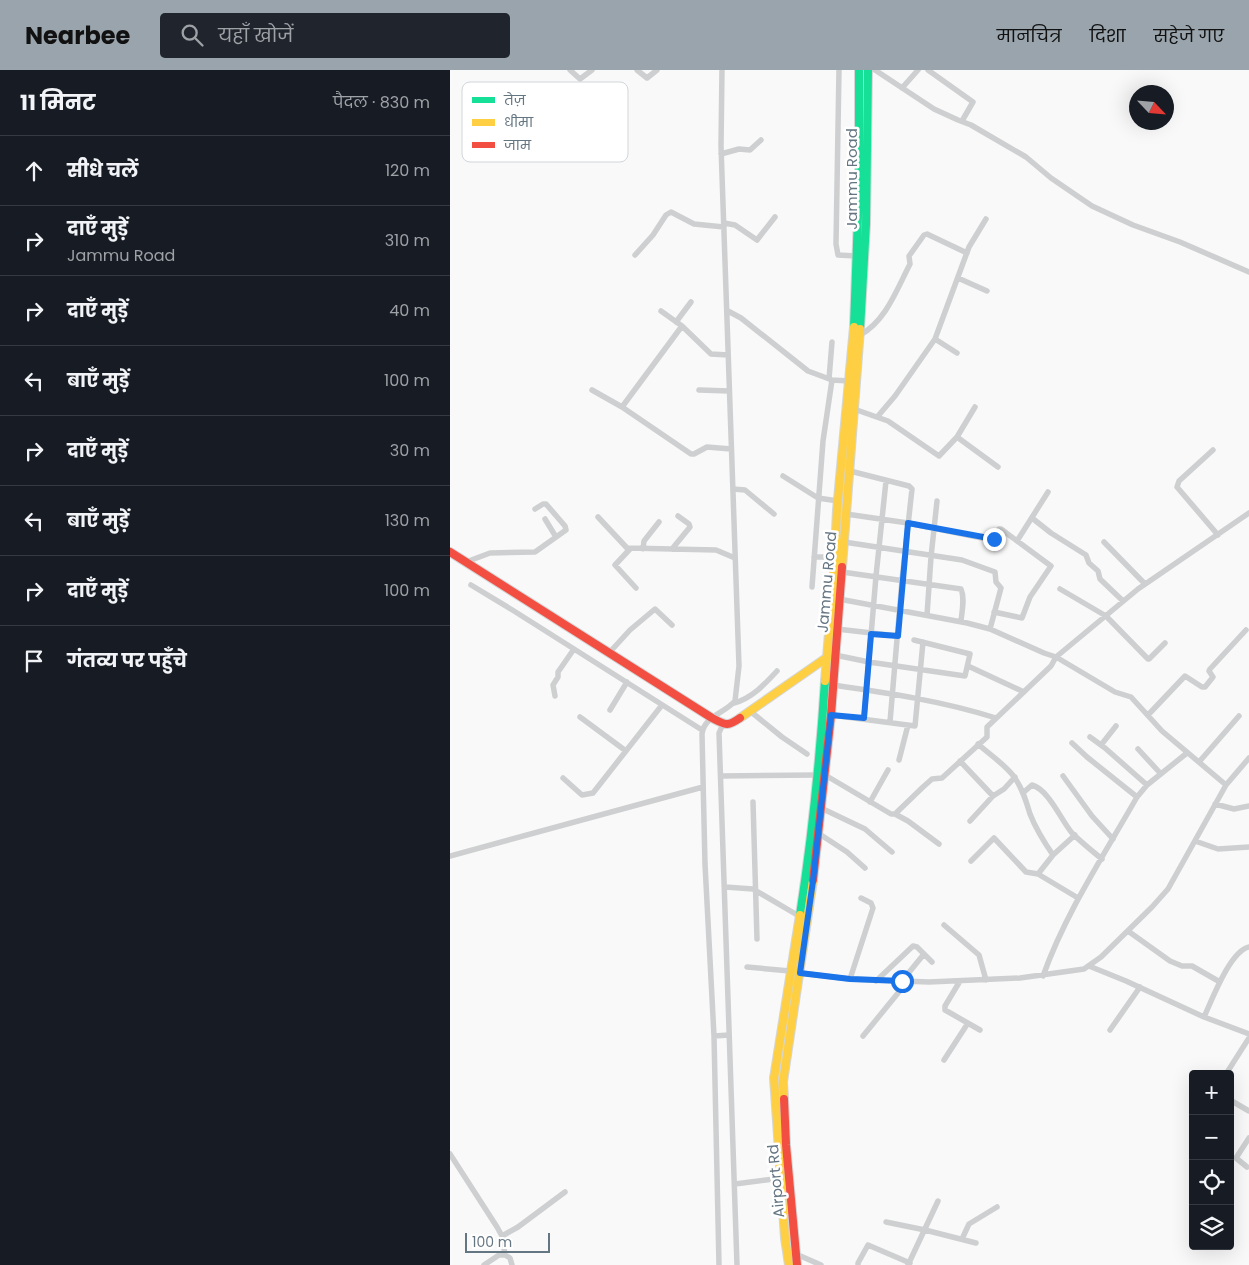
<!DOCTYPE html>
<html lang="hi">
<head>
<meta charset="utf-8">
<style>
	:root { --surface:#171b24; --page:#20242c; --text:#f1f3f6; --muted:#9ea1a6; --line:#363941; --accent:#99a4ac }
	body { margin:0; font-family:Poppins,"Noto Sans Devanagari",sans-serif; background:var(--page); color:var(--text) }
	.controls { position:absolute; right:15px; bottom:15px; display:grid; overflow:hidden; border-radius:5px; box-shadow:0 5px 20px #0002 }
	.controls button { width:45px; height:45px; display:grid; place-items:center; padding:0; border:0; border-bottom:1px solid var(--line); background:var(--surface); color:var(--text); font:25px sans-serif }
	.compass { position:absolute; left:679px; top:15px; width:45px; height:45px; border-radius:50%; background:var(--surface); box-shadow:0 5px 20px #0002; rotate:116deg }
	.scale { position:absolute; left:15px; bottom:12px; width:85px; box-sizing:border-box; padding-left:5px; border:2px solid #657683; border-top:0; font-size:14px; line-height:18px; white-space:nowrap; color:#657683; -webkit-text-stroke:4px #fff; paint-order:stroke }
	.stop { position:absolute; width:15px; height:15px; margin:-11px; border:4px solid #1a73e8; border-radius:50%; background:#fff }
	.stop.end { background:#1a73e8; border-color:#fff; box-shadow:0 1px 5px #0008 }
	.list { margin:0; padding:0; list-style:none }
	h2 { display:flex; justify-content:space-between; align-items:center; height:65px; margin:0; padding:0 20px; font-size:21px }
	h2 small { font-size:16px; font-weight:400; color:var(--muted) }
	.list li { display:grid; grid-template-columns:32px 1fr auto; gap:15px; align-items:center; box-sizing:border-box; height:70px; padding:0 20px; border-top:1px solid var(--line) }
	.list b { display:block; font-size:19px; white-space:nowrap }
	.list p { margin:0; font-size:16px; white-space:nowrap; color:var(--muted) }
	.list em { font-size:16px; font-style:normal; color:var(--muted) }
	.icon { flex:none; width:28px; height:28px; fill:none; stroke:currentColor; stroke-width:2; stroke-linecap:round; stroke-linejoin:round }
	.map { position:relative; flex:none; width:799px; height:1195px; overflow:hidden }
	header { display:flex; align-items:center; gap:30px; box-sizing:border-box; height:70px; padding:0 25px; background:var(--accent); color:#111 }
	header strong { font-size:24px }
	nav { display:flex; gap:28px; margin-inline-start:auto; font-size:18px }
	.search { width:350px; height:45px; background:var(--page); display:flex; align-items:center; gap:12px; box-sizing:border-box; padding:0 18px; border-radius:5px; color:var(--muted); font-size:19px }
	main { display:flex }
	aside { flex:1; background:var(--surface) }
	.map>svg:first-child { display:block }
</style>
</head>
<body>
<header>
<strong>Nearbee</strong>
<div class="search"><svg class="icon" aria-label="search" viewBox="0 0 24 24"><circle cx="10" cy="10" r="6"/><path d="M15 15l6 6"/></svg>यहाँ खोजें</div>
<nav><a>मानचित्र</a><a>दिशा</a><a>सहेजे गए</a></nav>
</header>
<main>
<aside>
<h2>11 मिनट<small>पैदल · 830 m</small></h2>
<ul class="list">
<li><svg class="icon" aria-label="ahead" viewBox="0 0 24 24"><path d="M12 20V5M6 11l6-6 6 6"/></svg><div><b>सीधे चलें</b></div><em>120 m</em></li>
<li><svg class="icon" aria-label="right" viewBox="0 0 24 24"><path d="M7 20v-9h11M14 6l5 5-5 5"/></svg><div><b>दाएँ मुड़ें</b><p>Jammu Road</p></div><em>310 m</em></li>
<li><svg class="icon" aria-label="right" viewBox="0 0 24 24"><path d="M7 20v-9h11M14 6l5 5-5 5"/></svg><div><b>दाएँ मुड़ें</b></div><em>40 m</em></li>
<li><svg class="icon" aria-label="left" viewBox="0 0 24 24"><path d="M17 20v-9H6M10 6l-5 5 5 5"/></svg><div><b>बाएँ मुड़ें</b></div><em>100 m</em></li>
<li><svg class="icon" aria-label="right" viewBox="0 0 24 24"><path d="M7 20v-9h11M14 6l5 5-5 5"/></svg><div><b>दाएँ मुड़ें</b></div><em>30 m</em></li>
<li><svg class="icon" aria-label="left" viewBox="0 0 24 24"><path d="M17 20v-9H6M10 6l-5 5 5 5"/></svg><div><b>बाएँ मुड़ें</b></div><em>130 m</em></li>
<li><svg class="icon" aria-label="right" viewBox="0 0 24 24"><path d="M7 20v-9h11M14 6l5 5-5 5"/></svg><div><b>दाएँ मुड़ें</b></div><em>100 m</em></li>
<li><svg class="icon" aria-label="arrive" viewBox="0 0 24 24"><path d="M6 21V4h12l-3 4 3 4H6"/></svg><div><b>गंतव्य पर पहुँचे</b></div></li>
</ul>
</aside>
<div class="map">
<svg width="799" height="1195" viewBox="0 0 799 1195">
	<rect width="100%" height="100%" fill="#f9f9f9"/>
	<g fill="none" stroke-linecap="round" stroke-linejoin="round">
		<defs>
			<path id="fast" d="M404 257 409 118V0
				M410 259 416 154 418 0
				M350 845C362 768 370 689 375 611"/>
			<path id="slow" d="M392 497 410 259
				M375 611 384 504 387 440 404 257
				M290 648 379 586
				M334 1029 333 1012 363 810
				M339 1195 335 1168 324 1008 350 845"/>
			<path id="jam" d="M0 482 262 648C276 655 277 657 290 648
				M363 810 381 645 392 497
				M334 1029 336 1075 347 1195"/>
		</defs>
		<use href="#fast" stroke="#d5d6d7" stroke-width="10"/>
		<use href="#slow" stroke="#d5d6d7" stroke-width="10"/>
		<use href="#jam" stroke="#d5d6d7" stroke-width="10"/>
		<path stroke="#cecfd0" stroke-width="5.5" d="M120 0 130 9 142 0
			M187 0 197 8 207 0
			M389 0 386 174 388 185 406 186
			M425 0 484 39 508 50 521 55 576 87 601 108 642 136 683 155 730 172 799 202
			M478 0 523 32 512 51
			M452 18 468 0
			M271 84 289 79 300 80 311 70
			M274 153 285 155 307 170 325 147
			M185 185 203 165 216 145 221 142 244 154 274 157
			M508 208 537 221
			M211 241 232 256
			M278 241 291 248 358 301 382 310 399 311
			M226 252 241 232
			M410 265C436 251 447 219 460 194L459 186 474 165 477 164 517 183
			M485 269 507 283
			M379 309 382 272
			M142 320 172 337 232 256 261 284 278 285
			M249 320 279 321
			M172 337 241 384H244L257 377 281 379
			M404 339 438 351 489 386 507 367 525 337
			M428 346 445 326 485 269 519 177 536 149
			M507 367 548 397
			M763 380 729 411 727 417 768 465
			M400 401 459 416 462 419 452 510 440 652
			M333 406 368 428 388 431
			M283 419 295 420 324 444
			M396 444 458 453 542 470 544 468 549 459H551L601 496 580 527 572 548 544 542
			M148 447 177 478 266 480 285 488
			M582 448 601 463 636 485 639 493 648 501 650 509 673 531
			M95 449 106 467
			M567 471 598 422
			M394 472 512 490 545 502 546 512 551 518 540 559
			M654 472 695 514
			M180 479 165 495 186 518
			M193 479 194 471 209 452
			M222 479 240 457 239 454 228 446
			M364 487H385
			M16 492 40 483 85 482 116 460 115 456 96 434H93L85 439
			M392 502 511 519C515 528 512 541 511 551
			M21 515 64 541 252 660
			M362 517 373 371 382 310
			M610 519 656 546 698 589H699L715 573
			M389 529 517 553 540 559 594 583 606 587 688 519 799 443
			M477 545 481 487 487 431
			M387 559 448 566
			M159 583 180 560 205 539 222 555
			M385 585 419 592 515 606 520 584 464 570
			M518 596 574 622
			M383 615C438 623 492 631 546 648
			M105 626 103 615 108 607V602L124 579
			M284 633C302 628 315 614 327 601
			M160 640 177 612
			M300 641 332 667 357 684
			M381 645 465 656 473 572
			M698 645 735 606 752 617H755L763 607 759 601 760 599 796 560
			M130 647 176 681
			M414 649 426 506 436 411
			M273 654 269 663 287 1195
			M640 667 655 678 697 715
			M622 673 637 687 687 727
			M528 674C540 685 556 695 565 708 573 720 576 731 580 744 586 759 594 772 603 785
			M651 675 666 656
			M688 679 711 704
			M449 690 458 655
			M510 691 543 726
			M749 692 789 646
			M375 705 441 744H445L473 717 482 709 492 708 537 667V657L601 596 606 587 665 622 681 627 712 661 776 715
			M271 706 367 705
			M613 706 642 746 663 769
			M113 708 132 725 143 723 212 635
			M574 722 582 715C599 720 611 750 622 763 631 772 642 781 652 789
			M303 732 307 869
			M420 732 438 700
			M765 734 784 739 799 736
			M371 738 415 759 442 782
			M445 744 458 751 489 774
			M520 751 543 726 554 719 565 707
			M368 763 397 782 415 798
			M745 771 768 779 799 777
			M0 786 253 717
			M521 791 544 768 576 802 588 804 628 828
			M588 804 603 785 625 765
			M275 817 303 819 349 846
			M494 855 529 885 536 910
			M678 861 720 891 732 896H742L770 912
			M639 896 676 911 754 947 799 964
			M297 897 340 901
			M350 903 400 909 479 912 570 908 634 899 651 887 702 837 718 819 776 715 799 688
			M593 906C616 842 654 785 687 727L697 715 737 683
			M400 909 423 838 421 833 411 828
			M426 911 463 876 467 877 482 892
			M452 911 474 884
			M510 911 495 936V940L530 960
			M754 947C762 930 780 881 799 877
			M660 960 690 917
			M264 966 279 965
			M413 966 457 912
			M494 990 518 953
			M776 1004 799 968
			M780 1030 799 1041
			M0 1084 47 1157 52 1166 55 1185 60 1188 62 1195
			M797 1097 786 1088 799 1068
			M285 1114 332 1108
			M436 1152 475 1160 526 1173
			M52 1166 68 1157 115 1122
			M512 1169 519 1154 547 1137
			M346 1184 371 1195
			M34 1195 49 1185H55
			M269 1195 264 966 255 794 252 664C254 646 275 643 285 631L289 596 271 76 272 0
			M408 1195V1193L418 1175 460 1193
			M458 1195 488 1131"/>
		<use href="#fast" stroke="#16e098" stroke-width="8"/>
		<use href="#slow" stroke="#ffcf43" stroke-width="8"/>
		<use href="#jam" stroke="#f24e42" stroke-width="8"/>
	</g>
	<g fill="none" stroke-linecap="round" stroke-linejoin="round">
		<path stroke="#1a73e8" stroke-width="6" d="M452 911 400 909 350 903 363 811 381 645 414 648 421 564 448 566 458 453 544 469"/>
	</g>
	<g text-anchor="middle" stroke-width="5" stroke-linejoin="round" paint-order="stroke">
		<g font-size="15" fill="#657683" stroke="#fff">
			<text transform="translate(402 109) rotate(-90)" y="5">Jammu Road</text>
			<text transform="translate(377 512) rotate(-85)" y="5">Jammu Road</text>
			<text transform="translate(326 1111) rotate(-95)" y="5">Airport Rd</text>
		</g>
	</g>
	<rect x="12" y="12" width="166" height="80" rx="8" fill="#fff" stroke="#d1d6da" stroke-width="1"/>
	<rect x="22" y="27" width="23" height="6" fill="#16e098"/>
	<rect x="22" y="49" width="23" height="7" fill="#ffcf43"/>
	<rect x="22" y="72" width="23" height="6" fill="#f24e42"/>
	<g font-size="14" fill="#657683">
		<text x="54" y="35">तेज़</text>
		<text x="54" y="57">धीमा</text>
		<text x="54" y="80">जाम</text>
	</g>
</svg>
<div class="controls">
<button>+</button>
<button>−</button>
<button><svg class="icon" aria-label="locate" viewBox="0 0 24 24"><circle cx="12" cy="12" r="6"/><path d="M12 2v4M12 18v4M2 12h4M18 12h4"/></svg></button>
<button><svg class="icon" aria-label="layers" viewBox="0 0 24 24"><path d="M12 4l9 5-9 5-9-5zM3 14l9 5 9-5"/></svg></button>
</div>
<svg class="compass" viewBox="-18 -18 36 36"><path d="M0-13l5 13h-10z" fill="#e53935"/><path d="M0 13l5-13h-10z" fill="#9ea1a6"/></svg>
<div class="scale">100 m</div>
<div class="stop" style="left:452px;top:911px"></div>
<div class="stop end" style="left:544px;top:469px"></div>
</div>
</main>
</body>
</html>
